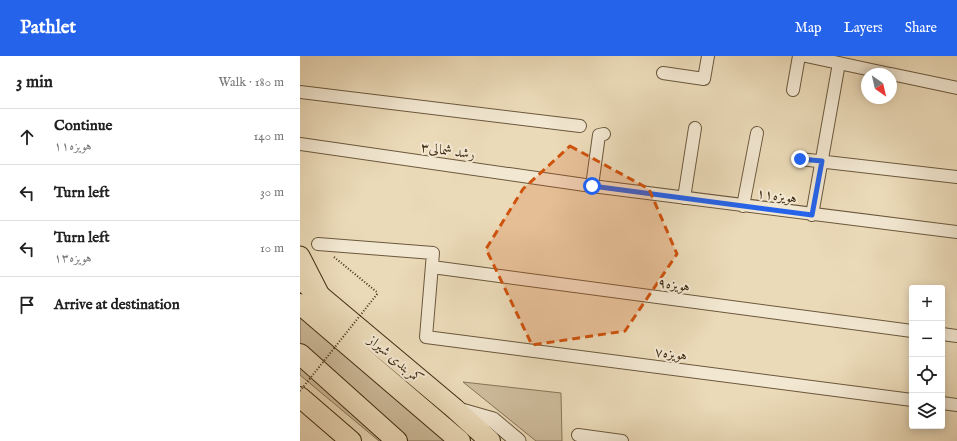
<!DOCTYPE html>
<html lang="en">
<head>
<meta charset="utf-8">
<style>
	:root { --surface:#fff; --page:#f2f2f2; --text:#222; --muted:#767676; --line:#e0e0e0; --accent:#2563eb }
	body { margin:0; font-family:"IM FELL English",Amiri,serif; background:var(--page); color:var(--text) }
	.controls { position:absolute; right:12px; bottom:12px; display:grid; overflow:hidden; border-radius:4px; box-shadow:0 2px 10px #0003 }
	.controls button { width:36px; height:36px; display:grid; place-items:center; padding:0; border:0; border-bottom:1px solid var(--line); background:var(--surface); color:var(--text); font:20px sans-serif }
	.compass { position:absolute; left:561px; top:12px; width:36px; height:36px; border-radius:50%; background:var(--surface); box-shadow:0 2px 10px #0003; rotate:146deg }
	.stop { position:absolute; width:12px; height:12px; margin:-9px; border:3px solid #2563eb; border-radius:50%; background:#fff }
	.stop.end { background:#2563eb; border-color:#fff; box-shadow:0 1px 4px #0008 }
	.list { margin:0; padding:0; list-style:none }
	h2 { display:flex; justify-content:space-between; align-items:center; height:52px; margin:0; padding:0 16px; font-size:17px }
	h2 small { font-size:13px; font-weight:400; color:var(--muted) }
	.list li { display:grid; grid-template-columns:26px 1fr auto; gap:12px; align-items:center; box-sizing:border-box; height:56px; padding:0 16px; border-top:1px solid var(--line) }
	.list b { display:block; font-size:15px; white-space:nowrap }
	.list p { margin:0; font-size:13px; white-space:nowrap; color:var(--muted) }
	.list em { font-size:13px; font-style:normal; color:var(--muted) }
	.icon { flex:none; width:22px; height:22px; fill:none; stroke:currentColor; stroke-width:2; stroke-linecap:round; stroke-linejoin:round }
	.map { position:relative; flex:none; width:657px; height:385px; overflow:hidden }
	header { display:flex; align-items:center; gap:24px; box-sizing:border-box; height:56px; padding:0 20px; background:var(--accent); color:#fff }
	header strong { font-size:19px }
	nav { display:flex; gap:22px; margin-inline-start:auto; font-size:14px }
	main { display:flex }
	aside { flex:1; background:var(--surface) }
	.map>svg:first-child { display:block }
</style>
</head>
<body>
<header>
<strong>Pathlet</strong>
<nav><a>Map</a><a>Layers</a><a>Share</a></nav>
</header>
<main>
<aside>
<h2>3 min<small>Walk · 180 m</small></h2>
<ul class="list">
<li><svg class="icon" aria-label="ahead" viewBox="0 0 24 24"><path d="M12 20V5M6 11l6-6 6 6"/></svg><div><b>Continue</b><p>هویزه۱۱</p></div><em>140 m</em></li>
<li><svg class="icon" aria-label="left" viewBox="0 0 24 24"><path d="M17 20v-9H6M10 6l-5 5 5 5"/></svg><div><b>Turn left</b></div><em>30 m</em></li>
<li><svg class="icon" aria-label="left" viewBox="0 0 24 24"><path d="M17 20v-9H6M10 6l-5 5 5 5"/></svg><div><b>Turn left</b><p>هویزه۱۳</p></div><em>10 m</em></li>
<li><svg class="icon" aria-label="arrive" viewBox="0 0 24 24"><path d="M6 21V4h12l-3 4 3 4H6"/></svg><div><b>Arrive at destination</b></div></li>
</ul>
</aside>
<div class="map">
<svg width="657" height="385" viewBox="0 0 657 385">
	<rect width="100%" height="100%" fill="#ebdab8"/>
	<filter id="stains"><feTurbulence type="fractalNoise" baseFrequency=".005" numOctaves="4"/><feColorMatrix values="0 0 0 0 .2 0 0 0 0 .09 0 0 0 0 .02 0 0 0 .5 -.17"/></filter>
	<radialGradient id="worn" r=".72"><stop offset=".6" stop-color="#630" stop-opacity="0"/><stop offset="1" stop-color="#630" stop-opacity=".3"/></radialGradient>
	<path fill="#cebc9c" stroke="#877458" d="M0 239 166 385H79L0 319Z
		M163 326 261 337 262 385H236Z"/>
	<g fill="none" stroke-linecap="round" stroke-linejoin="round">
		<defs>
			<path id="minor" d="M506 0 590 18
				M363 17 404 23 408 0
				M591 18 657 32
				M493 34 499 0
				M0 36 280 70
				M0 88 292 130 657 176
				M500 103 657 121
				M292 130 299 79 304 78
				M384 142 395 72
				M443 150 457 77
				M512 159 539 7
				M18 188 133 197 126 281 612 344
				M132 211 612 275
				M642 278 657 280
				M642 347 657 349
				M278 379 322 385"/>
			<path id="tertiary" d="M158 354 193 364 218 385"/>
			<path id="primary" d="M0 200 21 241"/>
			<path id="trunk" d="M0 223 155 353 190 385
				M0 248 160 385
				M0 298 97 385
				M0 341 51 385"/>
		</defs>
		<use href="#minor" stroke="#6b583c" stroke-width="14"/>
		<use href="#tertiary" stroke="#6b583c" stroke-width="17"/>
		<use href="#primary" stroke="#402c13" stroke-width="21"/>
		<use href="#trunk" stroke="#402c13" stroke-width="22"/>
		<path stroke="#402c13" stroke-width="2" stroke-dasharray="1 2" stroke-linecap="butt" d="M34 201 78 237"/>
		<use href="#minor" stroke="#f2e7d1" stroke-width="12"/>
		<use href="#tertiary" stroke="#f2e7d1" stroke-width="15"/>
		<use href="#primary" stroke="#ebdab8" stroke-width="19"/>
		<use href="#trunk" stroke="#ebdab8" stroke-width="20"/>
		<path stroke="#402c13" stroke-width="2" stroke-dasharray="1 2" stroke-linecap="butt" d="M0 335 78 237"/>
	</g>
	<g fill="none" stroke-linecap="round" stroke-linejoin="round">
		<path stroke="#2563eb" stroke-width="5" d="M292 130 512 159 522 105 500 103"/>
	</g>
	<path fill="#cf520d" fill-opacity="0.2" stroke="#cf520d" stroke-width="3" stroke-dasharray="8 5" stroke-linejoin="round" d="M270 90 349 133 377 198 325 275 232 289 186 193 223 133Z"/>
	<g text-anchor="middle" stroke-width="4" stroke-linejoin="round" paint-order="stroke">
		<g font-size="14" fill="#402c13" stroke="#f2e7d1">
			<text transform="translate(148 94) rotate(8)" y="5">رشد شمالی۳</text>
			<text transform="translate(477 139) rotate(8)" y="5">هویزه۱۱</text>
			<text transform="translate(374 228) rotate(8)" y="5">هویزه۹</text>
			<text transform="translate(371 297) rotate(7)" y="5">هویزه۷</text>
			<text transform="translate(96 303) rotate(40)" y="5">کمربندی شیراز</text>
		</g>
	</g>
	<rect width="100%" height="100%" filter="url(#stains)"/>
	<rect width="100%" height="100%" fill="url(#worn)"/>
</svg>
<div class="controls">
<button>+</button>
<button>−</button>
<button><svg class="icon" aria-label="locate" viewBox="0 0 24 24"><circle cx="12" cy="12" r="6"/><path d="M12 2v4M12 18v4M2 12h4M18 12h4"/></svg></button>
<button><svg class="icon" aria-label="layers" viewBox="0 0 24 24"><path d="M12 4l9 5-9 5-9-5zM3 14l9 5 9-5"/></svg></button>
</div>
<svg class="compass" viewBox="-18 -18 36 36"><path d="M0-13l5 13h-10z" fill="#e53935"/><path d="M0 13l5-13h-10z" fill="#767676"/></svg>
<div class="stop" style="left:292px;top:130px"></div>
<div class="stop end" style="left:500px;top:103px"></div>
</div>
</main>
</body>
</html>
